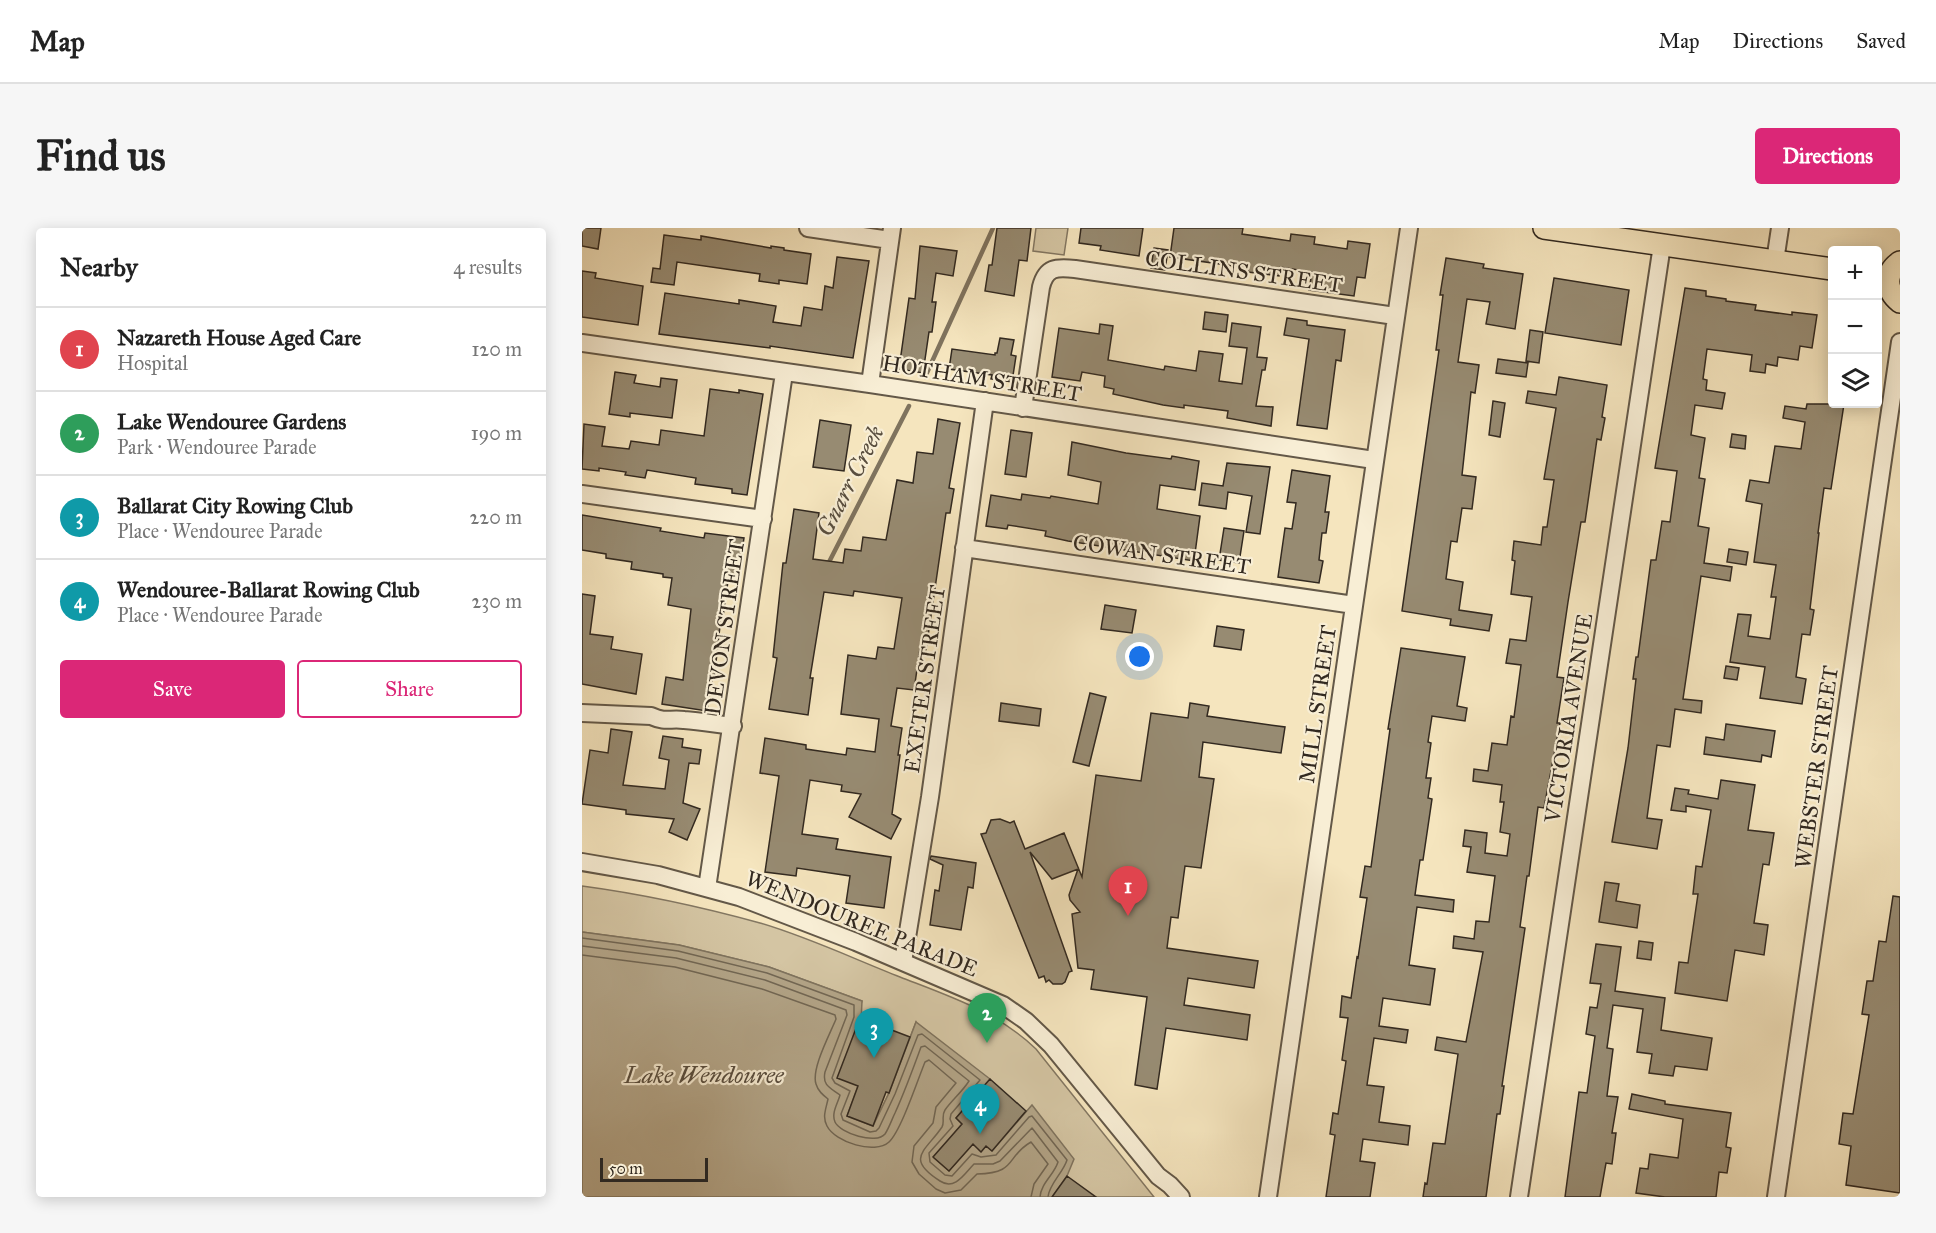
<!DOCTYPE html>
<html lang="en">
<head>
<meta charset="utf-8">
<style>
	:root { --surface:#fff; --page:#f6f6f6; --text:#222; --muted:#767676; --line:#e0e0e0; --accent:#db2777 }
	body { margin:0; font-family:"IM FELL Great Primer",serif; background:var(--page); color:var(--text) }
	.controls { position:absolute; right:18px; top:18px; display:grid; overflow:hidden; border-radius:6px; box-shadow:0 3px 15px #0003 }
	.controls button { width:54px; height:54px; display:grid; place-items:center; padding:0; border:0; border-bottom:2px solid var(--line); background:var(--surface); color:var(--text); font:30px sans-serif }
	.scale { position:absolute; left:18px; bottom:15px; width:108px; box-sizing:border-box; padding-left:6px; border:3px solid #322920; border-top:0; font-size:16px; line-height:21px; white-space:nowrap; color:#322920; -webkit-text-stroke:4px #f8eed5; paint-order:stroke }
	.you { position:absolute; left:558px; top:429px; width:21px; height:21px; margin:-15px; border:4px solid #fff; border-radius:50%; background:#1a73e8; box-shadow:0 0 0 9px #1a73e833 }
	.badge { display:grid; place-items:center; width:39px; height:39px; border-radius:50%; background:var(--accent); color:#fff; font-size:20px; font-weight:700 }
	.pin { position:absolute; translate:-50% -50px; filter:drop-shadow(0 2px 3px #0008) }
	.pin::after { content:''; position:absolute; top:32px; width:21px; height:18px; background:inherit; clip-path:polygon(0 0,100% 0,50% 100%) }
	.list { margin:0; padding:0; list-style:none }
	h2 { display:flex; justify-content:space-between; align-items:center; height:78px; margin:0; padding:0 24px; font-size:26px }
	h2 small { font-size:20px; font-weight:400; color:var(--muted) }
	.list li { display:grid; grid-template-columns:39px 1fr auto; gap:18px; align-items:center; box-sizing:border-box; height:84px; padding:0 24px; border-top:2px solid var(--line) }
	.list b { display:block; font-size:22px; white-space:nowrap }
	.list p { margin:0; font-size:20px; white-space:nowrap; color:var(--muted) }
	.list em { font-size:20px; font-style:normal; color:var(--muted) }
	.actions { display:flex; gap:12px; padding:18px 24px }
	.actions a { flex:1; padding:14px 0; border:2px solid var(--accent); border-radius:6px; text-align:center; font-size:21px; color:var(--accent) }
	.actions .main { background:var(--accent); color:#fff }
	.icon { flex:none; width:33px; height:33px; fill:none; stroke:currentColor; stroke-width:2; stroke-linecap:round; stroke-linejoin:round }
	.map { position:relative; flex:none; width:1318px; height:969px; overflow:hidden; border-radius:6px }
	header { display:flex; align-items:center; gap:36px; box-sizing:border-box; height:84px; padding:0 30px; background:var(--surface); border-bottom:2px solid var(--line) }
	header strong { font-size:28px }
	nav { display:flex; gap:33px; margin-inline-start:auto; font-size:21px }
	.intro { display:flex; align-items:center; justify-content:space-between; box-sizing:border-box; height:144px; padding:0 36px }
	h1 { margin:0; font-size:42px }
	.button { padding:15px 27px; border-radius:6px; background:var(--accent); color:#fff; font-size:21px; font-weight:700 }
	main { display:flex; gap:36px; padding:0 36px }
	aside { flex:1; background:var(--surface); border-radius:6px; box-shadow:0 3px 15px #0003 }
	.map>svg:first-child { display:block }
</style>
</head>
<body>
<header>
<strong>Map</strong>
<nav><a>Map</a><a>Directions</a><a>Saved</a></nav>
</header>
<div class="intro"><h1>Find us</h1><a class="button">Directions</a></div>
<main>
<aside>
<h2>Nearby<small>4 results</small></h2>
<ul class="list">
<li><span class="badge" style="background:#e0444e">1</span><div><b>Nazareth House Aged Care</b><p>Hospital</p></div><em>120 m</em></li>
<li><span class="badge" style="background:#2e9e5b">2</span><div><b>Lake Wendouree Gardens</b><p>Park · Wendouree Parade</p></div><em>190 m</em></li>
<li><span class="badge" style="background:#0f9aa8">3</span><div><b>Ballarat City Rowing Club</b><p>Place · Wendouree Parade</p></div><em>220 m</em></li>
<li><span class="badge" style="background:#0f9aa8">4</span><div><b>Wendouree-Ballarat Rowing Club</b><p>Place · Wendouree Parade</p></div><em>230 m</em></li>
</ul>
<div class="actions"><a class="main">Save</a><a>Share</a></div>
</aside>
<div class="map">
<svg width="1318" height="969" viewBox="0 0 1318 969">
	<rect width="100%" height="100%" fill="#f5e5be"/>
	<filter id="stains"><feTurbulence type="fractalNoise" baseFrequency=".00333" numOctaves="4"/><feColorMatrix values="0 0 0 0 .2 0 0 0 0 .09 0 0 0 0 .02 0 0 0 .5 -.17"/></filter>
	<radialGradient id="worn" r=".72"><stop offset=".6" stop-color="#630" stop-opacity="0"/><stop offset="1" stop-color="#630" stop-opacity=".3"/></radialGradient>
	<path fill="#d4c5a3" stroke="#837762" stroke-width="1.5" d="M454 0H486L482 27 451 23Z
		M0 658C60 666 120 679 178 695 226 709 272 731 318 749 367 768 416 784 454 821L572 969H470L485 948 410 923 399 924 390 916 367 943 351 929 380 896 374 890 334 794 307 865 291 898 265 888 255 850 280 773 187 739 97 717 0 704Z"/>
	<path fill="#b3a588" stroke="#7f735e" stroke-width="1.5" d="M0 704 97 717 187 739 280 773 276 858 265 888 291 898 307 865 334 794 408 851 374 890 380 896 352 930 367 943 391 916 399 924 404 918 410 923 450 877 492 931 485 948 470 969H0Z"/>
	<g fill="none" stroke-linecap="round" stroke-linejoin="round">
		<path stroke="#726754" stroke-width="1.5" d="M0 710 96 723 185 745 272 777V789L250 850 253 855 268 863 259 886 261 892 288 904 294 903 297 900 313 866 336 807 340 806 398 852 369 886 368 891 371 898 347 925 348 934 363 947 370 948 390 926 399 929 414 927 447 889 450 888 485 932C481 945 467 956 466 969
			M0 718 94 730 183 752 264 782 265 787 243 844C240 858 249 860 258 867 256 875 249 885 253 894 258 905 294 917 303 906 307 900 310 891 313 885 323 863 331 841 339 819L343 818 387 853C380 864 370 872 363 882 359 888 363 894 360 899 344 923 322 930 358 953 373 963 383 945 392 936H411L418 933 450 900 476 934C472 947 459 955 458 969
			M0 727 93 739 180 761 253 787 254 791C248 806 229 841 234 856 236 863 241 867 246 871 244 881 240 889 245 898 253 914 293 927 307 914 319 903 336 851 343 834L347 832 374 855 354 879 351 895 332 918 330 934 337 946 354 961 363 965 379 962 395 946C436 945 423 929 449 914L466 936 452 956 449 969"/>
		<path stroke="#7f735e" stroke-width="4.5" d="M343 149 411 0
			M245 338 327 178"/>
	</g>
	<path fill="#978b72" stroke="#322920" stroke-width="1.5" d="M0 0H19L16 21 0 18Z
		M415 0H449L445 33 437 32 432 68 403 63 407 37H410Z
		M499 0H561L557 28 518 22 519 18 497 15Z
		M592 0H661L660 6 708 13 709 6 733 9 732 16 765 21 766 13 788 16 783 50 775 49 772 68 727 62 730 44 698 39 697 48 666 44V40L588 29Z
		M82 7 119 12V8L189 20V18L202 20V22L229 26 225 56 197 52V56L177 53 178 46 95 34 92 57 69 54 71 40 78 41Z
		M338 18 375 23 371 48 354 45 350 74H354L350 104H347L341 145 317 141 327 70 333 71Z
		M572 20 586 22 583 42 569 40Z
		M255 29 287 33 271 130 188 118V120L77 106 83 65 157 76V72L194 78 191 94 219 98 222 79 240 82 243 58 251 60Z
		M864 30 902 36 901 40 941 46 933 101 904 96 908 74 885 71 876 134 897 137 893 165 889 164 880 247 894 249 890 281 880 280 875 314 869 313 864 351 881 354 877 382 910 387 907 403 868 397 869 391 820 383 857 122H854L861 67H858Z
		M0 43 14 45 13 50 61 58 56 97 0 89Z
		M972 50 1047 62 1039 117 963 105Z
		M1103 60 1124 63V68L1144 71V73L1174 77 1173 82 1210 87V84L1235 87 1230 120 1218 118 1216 132 1196 129 1195 138 1184 136 1183 145 1168 143 1170 127 1125 121 1121 151 1125 152 1124 162 1143 165 1140 181 1113 177 1109 207 1123 210 1117 250 1123 251 1116 298 1127 300 1122 335 1150 339 1148 353 1119 348 1101 471 1120 473 1119 485 1093 481 1088 519 1075 517 1065 590 1080 592 1075 621 1030 614 1046 520 1054 451H1051L1054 429H1056L1069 332H1074L1080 293 1088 294 1095 243 1073 240Z
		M623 84 646 87 644 104 621 101Z
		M705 90 725 93V97L763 102 759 133 754 132 745 201 715 197 727 111 702 107Z
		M650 95 679 99 675 129 685 130 683 142H680L674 178 691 179 689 198 645 190 646 183 602 177V180L581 177 531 166 532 161 522 159 523 148 500 144 498 153 470 149 477 100 517 106 518 96 531 98 526 132 582 142 583 138 614 143 617 123 641 126 637 153 660 156 665 120 647 118Z
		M948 102 961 104 957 135 944 133Z
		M418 110 432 112 429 127 434 128 430 154 409 151 410 147 367 141 370 121 413 127V125H415Z
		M916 131 946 135 944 149 914 145Z
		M33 144 54 147 52 155 78 159 79 150 95 152 90 190 48 185V189L27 186Z
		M977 149 1025 157 1020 189 1023 190 1019 212 1015 211 1003 294H999L986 374 975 449 982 450 975 495H978L962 580 956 579 947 648H945L938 699 943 700 920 858H922L918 886H915L904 969H841L843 955 845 956 851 915 863 916 876 826 853 822 855 809 884 814 901 724 871 720 872 708 892 711 894 693 907 694 913 648 885 644 889 619 881 618 883 602 905 605 903 625 925 628 928 606 918 604 922 574H918L920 557 891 553 892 541 906 543 910 515 925 517 929 488 932 489 939 437 924 435 928 411 944 413 950 369 929 366 933 333 930 332 932 313 959 317 961 299H965L972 252 962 251 974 180 944 175 946 163 974 167Z
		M128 161 157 165V162L181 166 165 267 150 265V261L113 256 114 250 65 242 63 250 43 247 44 244 17 240V243L0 241 2 196 23 199 20 218 47 221 49 213 77 217 79 202 122 208Z
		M911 173 923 175 918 209 907 207Z
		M1225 176H1262L1249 261 1242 260 1236 305H1237L1228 381 1232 382 1228 407 1220 406 1214 449 1224 451 1220 476 1178 470 1183 439 1148 434 1156 386 1169 387 1166 408 1188 411 1194 369H1189L1194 337 1172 334 1180 276 1164 273 1168 252 1187 255 1193 218 1219 221 1223 194 1201 190 1203 178 1224 181Z
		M356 191 378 195 367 260 372 261 368 285H364L344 422 338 421 332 462 315 460 309 498 320 500 316 527H318L310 586 319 591 309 611 267 589 279 566 259 563 260 557 228 552 220 606 256 611 254 621 309 629 302 680 264 675 268 648 215 640 214 648 183 644 197 548 178 545 183 510 224 517V521L264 527 265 520 293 524 297 491 259 486 266 427 294 431 296 419 312 421 320 370 272 363 271 368 242 364 228 450H231L226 487 187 481 195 430 191 429 201 335H204L212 281 237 285 231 331 261 335 263 321 279 323 281 309 304 312 315 252 331 255 335 224 351 226Z
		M238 192 269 197 262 243 231 239Z
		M429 202 450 205 444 249 423 246Z
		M1150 206 1164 208 1163 221 1148 219Z
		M490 214 544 225 589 231 590 228 617 233 613 262 578 257 575 281 618 288 612 333 486 313 463 308 464 303 426 297 425 301 404 298 409 267 439 272 440 266 468 270 469 268 516 276 519 254 486 247Z
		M645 235 688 239 678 306 664 304 670 268 646 264 644 281 617 277 620 255 641 258Z
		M710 242 748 248 743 284H747L744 305H740L737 332 741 333 737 355 696 349 703 300 710 301 714 275 705 274Z
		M0 287 79 300 78 303 122 310 123 305 162 310 156 348 147 346 141 389H139L132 452H130L125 483 80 476 84 449 101 452 109 381 86 377 90 350 81 349V346L49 341 50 334 24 330V326L0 322Z
		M642 300 662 303 657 335 637 332Z
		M1147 321 1166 324 1164 337 1145 334Z
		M0 366 13 368 8 406 31 409 29 421 60 426 54 466 0 456Z
		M523 377 554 382 550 405 519 401Z
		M635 398 662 402 659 422 632 418Z
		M819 420 883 429 875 478 885 480 883 493 850 488 846 514 849 515 844 550H849L846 570 850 571 841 632H838L833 667 872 672 871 684 835 679 827 737 853 741 848 777 801 770 797 798 826 802 824 815 792 810 785 857 802 859 797 894 828 898 826 917 781 911 778 933 793 935 788 969H744L753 907 748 906 751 885 756 886 764 833 760 832 766 790 758 789 760 768 769 770 775 729 776 730 785 670 778 669 783 638 789 639 808 501H806Z
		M1144 438 1157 440 1155 452 1142 450Z
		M508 465 524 469 507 538 491 534Z
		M419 475 459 481 457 498 417 493Z
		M608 475 627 478 625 488 703 499 699 525 621 514 617 549 632 551 619 640 603 638 596 690 589 689 585 720 676 733 672 760 606 750 602 777 668 787 665 812 584 800 575 861 553 857 565 769 509 761 512 742 496 740 490 686 498 684 488 672 487 667 496 641 470 651 448 624 490 743 487 744 483 754 480 756H471L467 752 464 754 462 748 457 750 399 606 404 605 409 592 418 591 428 595 432 593 443 621 482 605 500 649 514 547 559 553 569 485 606 490Z
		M1144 496 1193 503 1189 529 1180 527 1179 534 1122 526 1124 509 1142 512Z
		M29 501 50 504 41 557 83 561 87 532 77 530 81 508 101 511 100 519 119 522 117 536 107 535 101 575 118 581 105 612 87 604 92 591 44 586V582L0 576 8 522 26 525Z
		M1139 552 1173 557 1166 602 1192 605 1187 637 1181 636 1172 695 1186 697 1182 727 1153 722 1145 773 1093 765 1097 734 1106 735 1116 666H1111L1114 638 1120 639 1129 582 1104 578V584L1089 582 1093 560 1107 562 1106 566 1136 571Z
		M349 628 394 635 391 660 386 659 379 702 348 697 353 662 357 663 361 637 348 631Z
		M1023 654 1037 656 1034 673 1058 677 1055 700 1017 694Z
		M1311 668 1318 669V965L1264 957 1269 918 1257 916 1261 885 1271 886 1287 787 1280 786 1285 753H1291L1297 713 1304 714Z
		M1057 713 1071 715 1069 732 1055 730Z
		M1014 716 1039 719 1033 763 1083 770 1079 802 1130 810 1125 842 1093 838 1091 848 1067 845 1070 826 1055 824 1061 781 1031 777 1025 820 1031 821 1025 868 1036 869 1030 905H1034L1030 936 1024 935 1018 969H983L997 864 1005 865 1013 808 1004 806 1008 779 1015 780 1019 756 1008 755Z
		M278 790 328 809 307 865 304 864 291 898 265 888 276 858 255 850Z
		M408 851 444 883 410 923 404 918 399 924 391 916 367 943 351 929 380 896 374 890Z
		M1050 866 1083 873V876L1149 885 1144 919 1149 920 1145 945 1137 944 1134 969H1083L1054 965 1058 940 1066 941 1068 926 1096 930 1101 891 1047 881Z
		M485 948 514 969H470Z"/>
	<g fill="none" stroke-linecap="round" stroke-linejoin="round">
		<defs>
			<path id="minor" d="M226 0 308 12
				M1193 33 1198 0
				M0 115 288 156 792 232
				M288 156 310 0
				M441 180 459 59C464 39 474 39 493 41L813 88
				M0 266 181 291
				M382 320 772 377
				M0 485 69 488C85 495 87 490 102 492 118 493 134 496 151 498
				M0 634 76 647 157 669 274 714 421 777 444 793 469 817 576 948 588 957 599 969
				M125 660 202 145
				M321 734 348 569 403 173
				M686 969 827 0
				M937 969 1080 17
				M1194 969 1318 114"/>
			<path id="major" d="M962 0 1250 41
				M1318 34C1302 45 1304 63 1318 74"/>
		</defs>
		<use href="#minor" stroke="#635848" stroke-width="20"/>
		<use href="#major" stroke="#322920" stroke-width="24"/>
		<use href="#minor" stroke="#f8eed5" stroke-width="16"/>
		<use href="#major" stroke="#f5e5be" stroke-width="21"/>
	</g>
	<g text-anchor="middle" stroke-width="4.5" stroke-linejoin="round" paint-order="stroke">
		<g font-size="22" fill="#322920" stroke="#f8eed5">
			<text transform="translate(662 43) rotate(8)" y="8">COLLINS STREET</text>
			<text transform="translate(400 150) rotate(9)" y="8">HOTHAM STREET</text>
			<text transform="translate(580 326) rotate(8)" y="8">COWAN STREET</text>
			<text transform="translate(142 399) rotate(-82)" y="8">DEVON STREET</text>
			<text transform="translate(342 451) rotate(-82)" y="8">EXETER STREET</text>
			<text transform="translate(735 476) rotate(-82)" y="8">MILL STREET</text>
			<text transform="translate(986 490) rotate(-81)" y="8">VICTORIA AVENUE</text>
			<text transform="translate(1234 539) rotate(-82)" y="8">WEBSTER STREET</text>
			<text transform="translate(280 695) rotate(22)" y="8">WENDOUREE PARADE</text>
		</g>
		<g font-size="24" font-style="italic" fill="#594e3f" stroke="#f8eed5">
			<text transform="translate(268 253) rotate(-63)" y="8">Gnarr Creek</text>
			<text x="122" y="855">Lake Wendouree</text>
		</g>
	</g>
	<rect width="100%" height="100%" filter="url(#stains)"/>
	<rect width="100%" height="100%" fill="url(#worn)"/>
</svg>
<div class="controls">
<button>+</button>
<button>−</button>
<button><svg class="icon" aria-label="layers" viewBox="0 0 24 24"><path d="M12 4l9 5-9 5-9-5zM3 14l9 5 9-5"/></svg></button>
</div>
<div class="scale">50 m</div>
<div class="you"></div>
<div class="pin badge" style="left:546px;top:688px;background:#e0444e">1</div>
<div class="pin badge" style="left:405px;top:815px;background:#2e9e5b">2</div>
<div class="pin badge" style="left:292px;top:830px;background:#0f9aa8">3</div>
<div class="pin badge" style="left:398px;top:906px;background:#0f9aa8">4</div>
</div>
</main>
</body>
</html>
